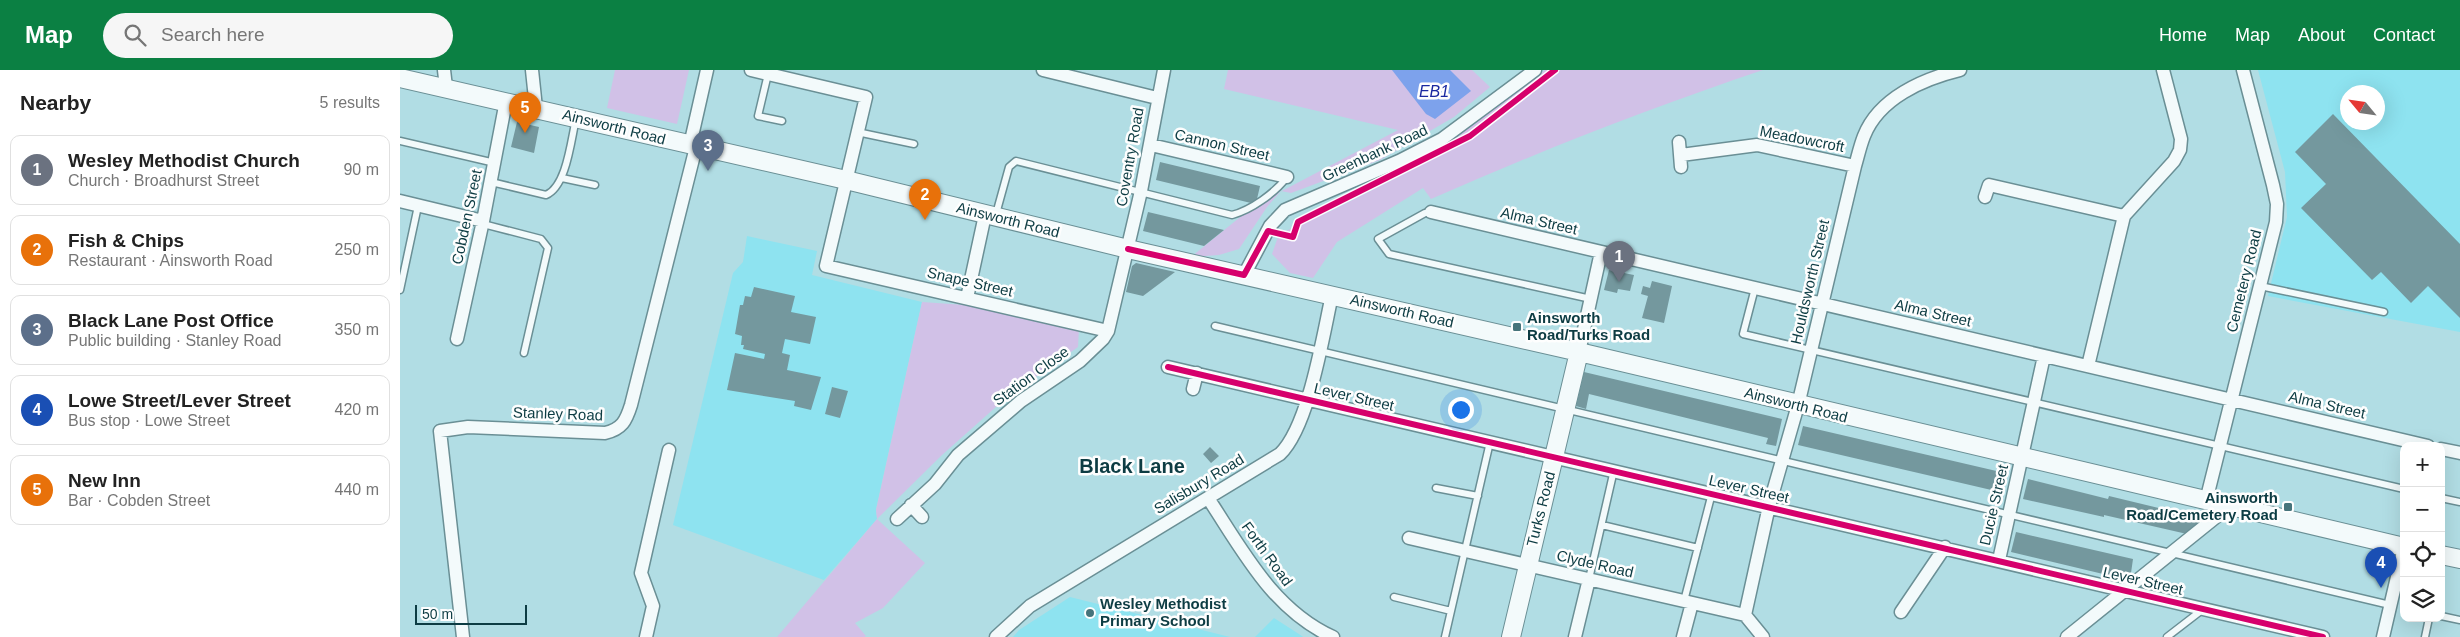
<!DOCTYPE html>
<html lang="en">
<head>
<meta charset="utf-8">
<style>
	:root { --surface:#fff; --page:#f6f6f6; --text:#222; --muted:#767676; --line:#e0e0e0; --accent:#0b8043 }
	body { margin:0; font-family:Helvetica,sans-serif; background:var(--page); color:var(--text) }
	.controls { position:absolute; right:15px; bottom:15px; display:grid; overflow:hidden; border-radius:10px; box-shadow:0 5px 20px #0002 }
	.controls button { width:45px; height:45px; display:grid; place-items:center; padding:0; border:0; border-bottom:1px solid var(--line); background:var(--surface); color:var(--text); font:25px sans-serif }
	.compass { position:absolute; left:1940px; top:15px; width:45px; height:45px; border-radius:50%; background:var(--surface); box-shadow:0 5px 20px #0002; rotate:299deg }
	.scale { position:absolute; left:15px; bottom:12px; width:112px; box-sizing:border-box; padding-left:5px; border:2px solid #0d3c43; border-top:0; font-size:14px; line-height:18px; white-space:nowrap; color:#0d3c43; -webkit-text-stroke:4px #fefefe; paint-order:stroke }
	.you { position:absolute; left:1060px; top:339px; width:18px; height:18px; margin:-12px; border:4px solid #fff; border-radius:50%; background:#1a73e8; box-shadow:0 0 0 8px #1a73e833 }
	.badge { display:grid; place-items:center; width:32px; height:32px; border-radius:50%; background:var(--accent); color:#fff; font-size:16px; font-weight:700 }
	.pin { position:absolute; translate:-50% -41px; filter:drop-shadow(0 1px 2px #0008) }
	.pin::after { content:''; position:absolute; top:26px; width:18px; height:15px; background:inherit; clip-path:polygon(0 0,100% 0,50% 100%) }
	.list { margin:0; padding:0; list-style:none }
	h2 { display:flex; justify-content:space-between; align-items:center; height:65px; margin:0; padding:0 20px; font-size:21px }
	h2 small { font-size:16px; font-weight:400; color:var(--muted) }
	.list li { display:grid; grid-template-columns:32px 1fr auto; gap:15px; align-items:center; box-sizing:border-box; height:70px; margin:0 10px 10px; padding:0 10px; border:1px solid var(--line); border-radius:10px }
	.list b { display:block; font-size:19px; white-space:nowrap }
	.list p { margin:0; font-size:16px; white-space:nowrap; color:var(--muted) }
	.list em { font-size:16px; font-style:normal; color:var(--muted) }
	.icon { flex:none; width:28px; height:28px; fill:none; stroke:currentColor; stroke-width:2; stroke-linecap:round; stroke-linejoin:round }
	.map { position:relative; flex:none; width:2060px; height:567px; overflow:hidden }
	header { display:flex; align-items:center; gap:30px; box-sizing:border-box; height:70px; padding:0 25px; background:var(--accent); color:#fff }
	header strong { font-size:24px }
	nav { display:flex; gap:28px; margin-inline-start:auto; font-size:18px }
	.search { width:350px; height:45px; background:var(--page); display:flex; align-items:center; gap:12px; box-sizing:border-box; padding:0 18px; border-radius:28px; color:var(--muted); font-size:19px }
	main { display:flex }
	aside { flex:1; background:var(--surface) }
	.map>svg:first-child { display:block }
</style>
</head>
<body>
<header>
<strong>Map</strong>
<div class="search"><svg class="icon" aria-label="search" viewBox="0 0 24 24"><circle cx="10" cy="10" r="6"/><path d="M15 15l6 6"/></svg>Search here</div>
<nav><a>Home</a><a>Map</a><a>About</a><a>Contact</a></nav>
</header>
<main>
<aside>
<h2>Nearby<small>5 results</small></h2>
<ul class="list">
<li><span class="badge" style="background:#6b7280">1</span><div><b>Wesley Methodist Church</b><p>Church · Broadhurst Street</p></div><em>90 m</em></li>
<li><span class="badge" style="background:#e8710a">2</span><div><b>Fish &amp; Chips</b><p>Restaurant · Ainsworth Road</p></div><em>250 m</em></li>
<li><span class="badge" style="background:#5c6f8a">3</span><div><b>Black Lane Post Office</b><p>Public building · Stanley Road</p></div><em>350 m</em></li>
<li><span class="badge" style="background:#1a4fb4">4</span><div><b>Lowe Street/Lever Street</b><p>Bus stop · Lowe Street</p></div><em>420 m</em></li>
<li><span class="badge" style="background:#e8710a">5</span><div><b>New Inn</b><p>Bar · Cobden Street</p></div><em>440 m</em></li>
</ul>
</aside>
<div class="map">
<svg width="2060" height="567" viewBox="0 0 2060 567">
	<rect width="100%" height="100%" fill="#b1dde4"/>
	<path fill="#8ee3f0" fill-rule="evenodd" d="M1858 0H2060V262L1868 226 1887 147 1885 102ZM1948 22H1978V52H1948Z
		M347 166 417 181 412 205 522 232 476 439 477 449 424 510 273 455 333 203 343 192Z
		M670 527 830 567H613L619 560Z
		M874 548 902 566 903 567H855Z"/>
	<path fill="#d1c1e7" d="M215 0H289L277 54 207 38Z
		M828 0H1072L1090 17 1054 47 980 90 891 123 881 121 867 137 839 179 819 185 791 187 855 135 998 60 824 19Z
		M1145 0H1363C1250 38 1140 81 1031 129L1023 118 937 172 913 208 890 203 872 184 879 164 935 139 1035 88 1042 77Z
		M522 232 565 235 679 259 678 277 606 328 542 385 477 449 525 493 483 538 455 553 466 566 464 567H377L477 449 476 440Z"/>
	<path fill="#7da2ec" d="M992 0H1050L1071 21 1035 49 1026 44Z"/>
	<path fill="#74989e" d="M1933 44 2060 174V248L2028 216 2011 233 1981 202 1972 210 1901 138 1926 114 1895 82Z
		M117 52 139 57 134 83 111 77Z
		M760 92 860 116 857 129 851 133 756 110Z
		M748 142 824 160 804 176 743 161Z
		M736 193 775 202 743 226 726 222 732 196Z
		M1209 200 1234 205 1230 221 1218 219 1217 223 1204 220Z
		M1252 211 1272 216 1264 253 1242 248 1248 226 1241 224 1243 216 1250 218Z
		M354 217 395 226 391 242 416 247 410 274 385 269 382 283 390 285 387 300 421 307 411 340 394 336 395 331 327 320 335 283 364 289 365 284 343 279 344 275H341L342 266 335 264 340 235H343L345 226 351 227Z
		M1184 302 1382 349 1376 376 1366 374 1368 368 1189 324 1186 339 1176 336Z
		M432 317 448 321 440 348 425 344Z
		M1403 356 1605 403 1600 422 1398 375Z
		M810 377 819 386 811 393 803 384Z
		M1628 409 1708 429 1709 426 1800 448 1797 457 1787 464 1704 445V447L1623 429Z
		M1616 462 1733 489 1731 503 1724 509 1611 482Z"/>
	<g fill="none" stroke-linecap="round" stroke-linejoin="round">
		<defs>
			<path id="lane" d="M368 4 358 46 382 51
				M457 62 514 74
				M0 71 95 93
				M162 108 195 115
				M91 112 146 125C167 116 171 69 176 49
				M1031 142 1025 143 978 169 989 184 1191 229
				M596 144 609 97 616 91 832 145C851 140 875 123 887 107
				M83 154 141 169 148 178 124 283
				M1860 216 1984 242
				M1355 218 1343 264 2004 419
				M0 220 18 136
				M815 256C1206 352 1599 439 1990 535
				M1036 418 1078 426
				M2041 428 2060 432
				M1202 455 1298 478
				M1189 509 1214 400
				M994 527 1051 541
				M1284 531 1312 423
				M2041 546 2060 550
				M1045 567 1090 372
				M1767 567 1802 540
				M2025 567 2029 548"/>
			<path id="street" d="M44 0 46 17
				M132 0 136 38
				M351 0 466 27 426 196 708 261
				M643 0 757 28
				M1279 72 1281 97
				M290 75 307 0
				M751 75 887 107
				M1281 85 1357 75 1455 96C1458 86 1460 76 1464 66 1479 28 1523 9 1560 0
				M1585 127 1589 115 1724 146
				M0 131 83 151
				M1031 142 2028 376
				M844 205 870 156 885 140 999 91 1042 69 1135 0
				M567 228 585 145
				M57 269 83 151 106 31
				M1179 282 1201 182
				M1688 296 1724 146 1774 91 1780 80 1781 69 1763 0
				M768 297 1923 567
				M793 319 797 303
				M2041 379 2060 383
				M808 428C843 481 873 540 933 567
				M1806 431 1876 152 1877 134 1873 115 1843 0
				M511 435 522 447
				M497 449 535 414 558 385 621 331 680 291 703 269 708 261 741 121 764 0
				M1009 468 1345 545 1363 567
				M1599 490 1644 286
				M1501 542 1545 477
				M1345 545 1369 436 1398 335 1455 96
				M63 567 40 361 68 357 205 363C222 359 226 351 231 335L296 77
				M246 567 253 536 241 503 269 380
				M596 567 630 536 880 384C909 356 923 265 932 225
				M1175 567 1189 509
				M1283 567 1292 533
				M1667 567 1816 447 1823 434
				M1983 567 2004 477"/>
			<path id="secondary" d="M0 8 446 110 728 179 1179 282 2004 477
				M2041 485 2060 489
				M1111 567 1179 282"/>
		</defs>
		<use href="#lane" stroke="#6a8f95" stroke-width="9"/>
		<use href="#street" stroke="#6a8f95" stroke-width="15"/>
		<use href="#secondary" stroke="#6a8f95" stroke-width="20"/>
		<use href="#lane" stroke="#f3fafb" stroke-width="6"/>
		<use href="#street" stroke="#f3fafb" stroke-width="12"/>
		<use href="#secondary" stroke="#f3fafb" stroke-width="18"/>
		<defs>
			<path id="cycleway" d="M728 179 844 205 868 161 893 167 898 152 1070 66 1155 0
				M768 297 1923 567"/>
		</defs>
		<use href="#cycleway" stroke="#fefefe" stroke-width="9"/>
		<use href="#cycleway" stroke="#d6006c" stroke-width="6"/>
	</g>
	<g fill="#46747b" stroke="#fefefe" stroke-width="2">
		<rect x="1112" y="252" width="10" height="10" rx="2.5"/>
		<rect x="1883" y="432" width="10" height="10" rx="2.5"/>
		<circle cx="690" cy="543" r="5"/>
	</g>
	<g text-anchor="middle" stroke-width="5" stroke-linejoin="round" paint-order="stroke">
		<g font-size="15" fill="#0d3c43" stroke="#fefefe">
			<text transform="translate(214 57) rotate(14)" y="5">Ainsworth Road</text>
			<text transform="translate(1402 69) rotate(11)" y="5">Meadowcroft</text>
			<text transform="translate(822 75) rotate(13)" y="5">Cannon Street</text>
			<text transform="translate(975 83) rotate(-25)" y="5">Greenbank Road</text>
			<text transform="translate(730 87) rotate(-80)" y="5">Coventry Road</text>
			<text transform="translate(67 147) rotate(-78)" y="5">Cobden Street</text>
			<text transform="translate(608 150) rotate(14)" y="5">Ainsworth Road</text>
			<text transform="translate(1139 151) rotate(13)" y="5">Alma Street</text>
			<text transform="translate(1844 211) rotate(-76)" y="5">Cemetery Road</text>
			<text transform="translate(570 212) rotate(13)" y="5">Snape Street</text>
			<text transform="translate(1410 212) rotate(-77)" y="5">Houldsworth Street</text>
			<text transform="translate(1002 241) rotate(13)" y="5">Ainsworth Road</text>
			<text transform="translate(1533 243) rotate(13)" y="5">Alma Street</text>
			<text transform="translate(631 306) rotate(-36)" y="5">Station Close</text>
			<text transform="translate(954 327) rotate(13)" y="5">Lever Street</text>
			<text transform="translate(1396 335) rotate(14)" y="5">Ainsworth Road</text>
			<text transform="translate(1927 335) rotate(13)" y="5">Alma Street</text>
			<text transform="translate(158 344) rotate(2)" y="5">Stanley Road</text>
			<text transform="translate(799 414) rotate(-31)" y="5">Salisbury Road</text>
			<text transform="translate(1349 419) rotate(13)" y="5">Lever Street</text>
			<text transform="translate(1594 435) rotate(-77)" y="5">Ducie Street</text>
			<text transform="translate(1141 439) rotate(-76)" y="5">Turks Road</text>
			<text transform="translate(867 484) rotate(54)" y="5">Forth Road</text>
			<text transform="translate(1195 494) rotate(13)" y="5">Clyde Road</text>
			<text transform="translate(1743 511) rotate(13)" y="5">Lever Street</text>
		</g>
		<g font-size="15" font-weight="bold" fill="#0d3c43" stroke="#fefefe" text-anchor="start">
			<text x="1127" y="253">Ainsworth<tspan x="1127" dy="17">Road/Turks Road</tspan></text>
			<text x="1878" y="433" text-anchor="end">Ainsworth<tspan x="1878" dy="17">Road/Cemetery Road</tspan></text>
			<text x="700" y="539">Wesley Methodist<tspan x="700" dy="17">Primary School</tspan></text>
		</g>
		<g font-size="16" font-style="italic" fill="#1a29a0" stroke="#fefefe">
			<text x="1034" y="27">EB1</text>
		</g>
		<g font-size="20" font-weight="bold" fill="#0d3c43" stroke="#fefefe">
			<text x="732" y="403">Black Lane</text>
		</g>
	</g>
</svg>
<div class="controls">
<button>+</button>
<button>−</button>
<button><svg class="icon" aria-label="locate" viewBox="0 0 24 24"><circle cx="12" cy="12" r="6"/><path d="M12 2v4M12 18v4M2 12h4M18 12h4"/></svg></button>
<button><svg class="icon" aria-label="layers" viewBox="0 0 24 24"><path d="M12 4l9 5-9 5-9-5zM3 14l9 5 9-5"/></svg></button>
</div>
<svg class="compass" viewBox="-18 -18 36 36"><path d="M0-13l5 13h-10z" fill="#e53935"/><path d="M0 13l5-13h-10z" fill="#767676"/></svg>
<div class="scale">50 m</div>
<div class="you"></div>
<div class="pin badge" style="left:1219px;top:212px;background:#6b7280">1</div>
<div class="pin badge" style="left:525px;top:150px;background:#e8710a">2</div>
<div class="pin badge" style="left:308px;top:101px;background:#5c6f8a">3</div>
<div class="pin badge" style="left:1981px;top:518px;background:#1a4fb4">4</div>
<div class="pin badge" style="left:125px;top:63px;background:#e8710a">5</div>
</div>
</main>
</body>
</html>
